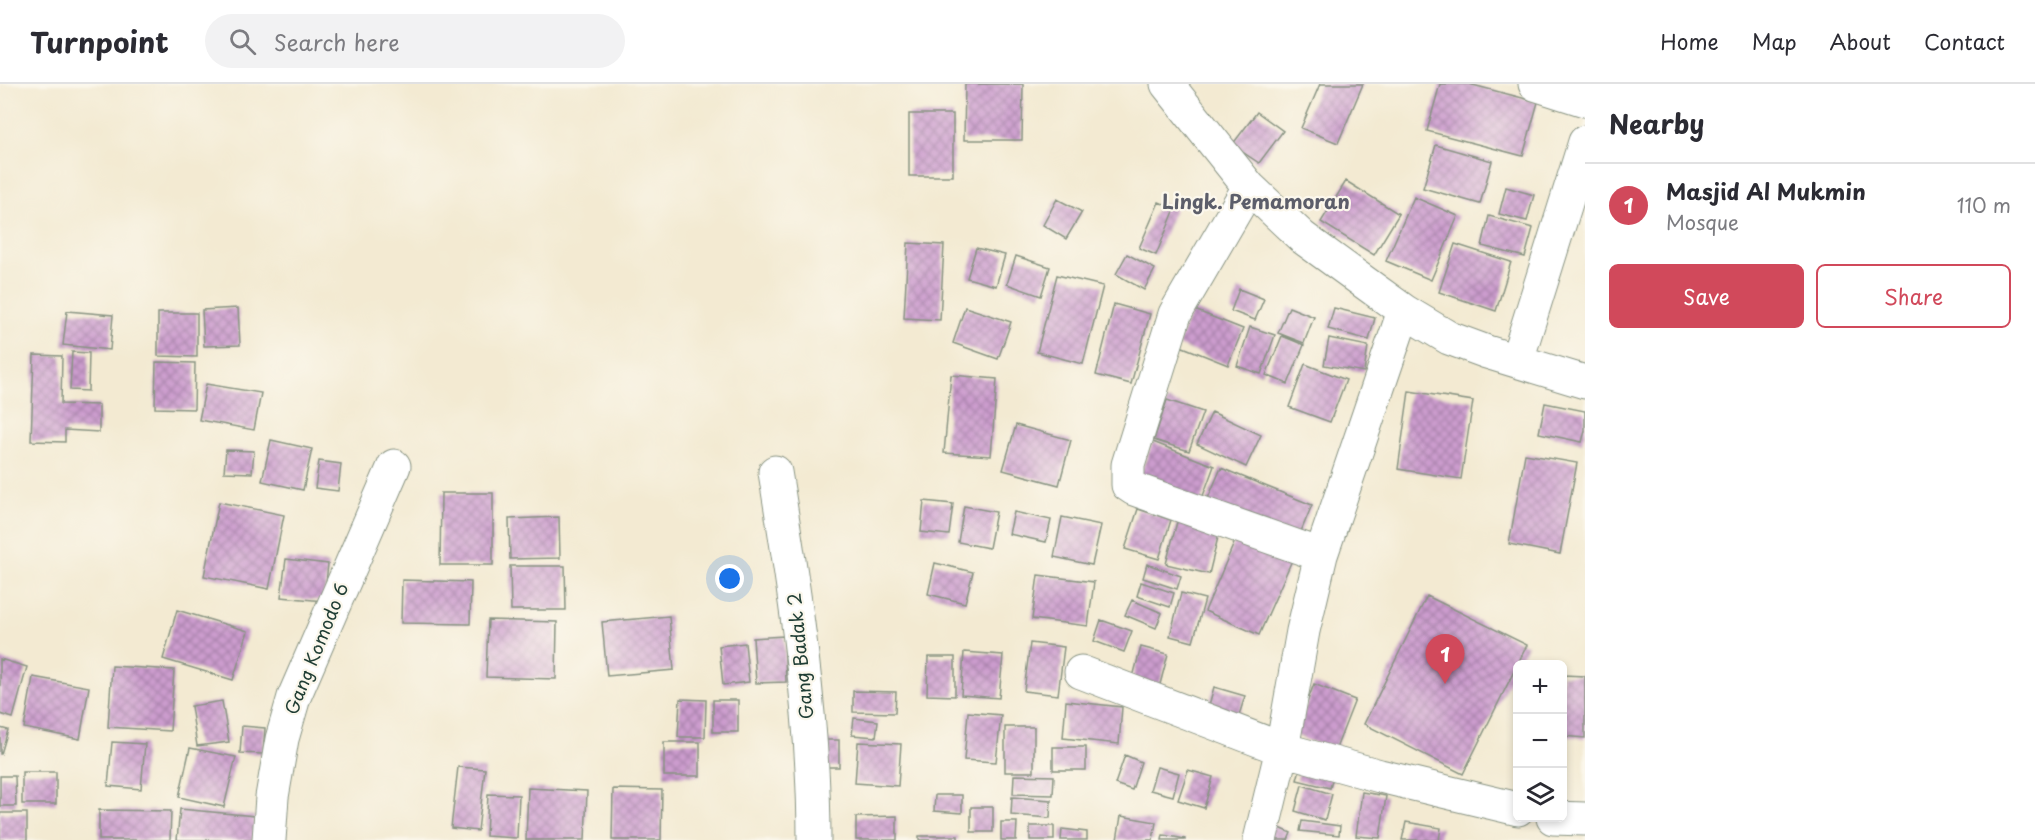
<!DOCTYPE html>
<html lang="en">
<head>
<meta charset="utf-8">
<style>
	:root { --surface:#fff; --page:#f2f2f3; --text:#2b2b33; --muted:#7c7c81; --line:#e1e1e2; --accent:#d1495b }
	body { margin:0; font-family:"Playpen Sans",sans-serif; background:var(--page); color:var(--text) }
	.controls { position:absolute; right:18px; bottom:18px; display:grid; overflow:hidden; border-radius:9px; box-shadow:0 3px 9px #0003 }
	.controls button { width:54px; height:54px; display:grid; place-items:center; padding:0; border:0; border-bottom:2px solid var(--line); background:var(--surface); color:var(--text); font:30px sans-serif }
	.you { position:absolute; left:730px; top:495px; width:21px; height:21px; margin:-15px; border:4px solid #fff; border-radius:50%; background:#1a73e8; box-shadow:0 0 0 9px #1a73e833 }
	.badge { display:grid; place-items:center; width:39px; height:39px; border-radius:50%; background:var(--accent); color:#fff; font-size:20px; font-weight:700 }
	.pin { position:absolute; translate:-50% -50px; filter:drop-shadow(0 2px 3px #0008) }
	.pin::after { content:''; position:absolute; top:32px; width:21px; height:18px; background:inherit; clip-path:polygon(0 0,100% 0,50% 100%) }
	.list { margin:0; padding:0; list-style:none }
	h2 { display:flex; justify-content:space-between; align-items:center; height:78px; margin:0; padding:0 24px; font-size:26px }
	h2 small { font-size:20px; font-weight:400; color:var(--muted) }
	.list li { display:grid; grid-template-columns:39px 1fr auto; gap:18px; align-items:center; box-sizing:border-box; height:84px; padding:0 24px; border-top:2px solid var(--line) }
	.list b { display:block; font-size:22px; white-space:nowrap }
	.list p { margin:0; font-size:20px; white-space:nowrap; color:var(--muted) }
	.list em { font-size:20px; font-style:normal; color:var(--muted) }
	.actions { display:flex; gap:12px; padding:18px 24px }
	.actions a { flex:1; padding:14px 0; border:2px solid var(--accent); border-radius:9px; text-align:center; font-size:21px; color:var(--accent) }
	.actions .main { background:var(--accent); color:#fff }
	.icon { flex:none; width:33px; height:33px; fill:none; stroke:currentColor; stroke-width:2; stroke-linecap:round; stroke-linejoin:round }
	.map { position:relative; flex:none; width:1585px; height:756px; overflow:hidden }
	header { display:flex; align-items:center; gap:36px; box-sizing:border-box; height:84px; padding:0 30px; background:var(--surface); border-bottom:2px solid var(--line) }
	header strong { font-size:28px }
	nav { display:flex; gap:33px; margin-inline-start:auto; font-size:21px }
	.search { width:420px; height:54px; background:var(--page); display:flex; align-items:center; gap:15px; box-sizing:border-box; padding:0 21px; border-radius:33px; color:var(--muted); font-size:22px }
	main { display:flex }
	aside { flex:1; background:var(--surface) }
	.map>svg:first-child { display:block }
</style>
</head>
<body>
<header>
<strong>Turnpoint</strong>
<div class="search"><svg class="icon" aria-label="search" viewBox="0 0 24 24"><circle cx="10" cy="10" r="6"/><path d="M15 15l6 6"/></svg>Search here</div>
<nav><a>Home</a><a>Map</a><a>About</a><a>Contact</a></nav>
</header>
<main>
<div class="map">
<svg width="1585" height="756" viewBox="0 0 1585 756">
	<defs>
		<pattern id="building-cross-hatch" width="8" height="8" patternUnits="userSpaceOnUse" patternTransform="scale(1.5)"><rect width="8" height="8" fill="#cc9cce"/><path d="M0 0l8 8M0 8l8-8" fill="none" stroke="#a580a8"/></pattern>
	</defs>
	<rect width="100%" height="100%" fill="#fbf7ec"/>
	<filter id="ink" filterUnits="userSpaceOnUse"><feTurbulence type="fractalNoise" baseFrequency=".0167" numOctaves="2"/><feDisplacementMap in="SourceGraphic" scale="12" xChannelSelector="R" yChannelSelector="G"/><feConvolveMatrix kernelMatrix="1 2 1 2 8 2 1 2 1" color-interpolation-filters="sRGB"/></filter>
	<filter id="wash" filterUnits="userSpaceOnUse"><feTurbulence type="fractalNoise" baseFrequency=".008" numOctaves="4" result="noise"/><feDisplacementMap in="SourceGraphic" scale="24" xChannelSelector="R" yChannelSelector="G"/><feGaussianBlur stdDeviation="1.35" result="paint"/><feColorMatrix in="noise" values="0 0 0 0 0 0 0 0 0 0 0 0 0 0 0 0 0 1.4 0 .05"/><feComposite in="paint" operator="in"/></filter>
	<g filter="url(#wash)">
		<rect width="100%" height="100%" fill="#f3ead2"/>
		<g id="blocks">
			<path fill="url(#building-cross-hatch)" d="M965 0H1023L1022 56H964Z
				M1320 0H1363L1338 59 1301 44Z
				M1440 0H1469L1538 18 1523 72 1427 47Z
				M1257 28 1283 47 1259 79 1232 61Z
				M909 30H953V92H909Z
				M1436 61 1492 77 1480 120 1423 104Z
				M1346 97 1399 130 1374 171 1321 138Z
				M1506 103 1534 111 1527 137 1499 130Z
				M1414 113 1458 132 1431 196 1386 177Z
				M1057 115 1082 128 1066 155 1043 141Z
				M1159 118 1175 125 1156 171 1139 164Z
				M1489 132 1533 144 1525 173 1482 162Z
				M908 159 944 161 940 236 904 234Z
				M1455 160 1511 178 1496 227 1439 208Z
				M976 164 1005 171 996 202 967 194Z
				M1127 170 1155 185 1144 206 1116 190Z
				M1016 172 1050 183 1041 212 1007 200Z
				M1057 191 1103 202 1083 280 1037 268Z
				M1239 205 1264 215 1255 236 1231 227Z
				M1114 220 1150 230 1131 300 1096 291Z
				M965 223 1011 238 998 275 953 259Z
				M1289 223 1314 233 1304 259 1278 249Z
				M238 224 240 261 204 262 202 226Z
				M1334 224 1375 234 1369 256 1328 245Z
				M1192 225 1243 245 1228 281 1178 261Z
				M67 227 113 231 110 266 63 261Z
				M158 229H197V273L158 272Z
				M1250 243 1275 251 1261 290 1237 282Z
				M1282 252 1304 261 1288 300 1266 291Z
				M1329 254 1368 262 1364 288 1324 281Z
				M72 268 89 269 88 307 70 306Z
				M34 271 62 272 61 320 99 321V348L65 346V358L31 357Z
				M156 278 195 279 194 325 155 324Z
				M1305 280 1346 296 1330 338 1289 323Z
				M951 291 997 295 991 372 944 369Z
				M206 300 261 309 254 346 199 336Z
				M1409 307 1473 317 1461 395 1398 385Z
				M1167 316 1203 328 1189 367 1154 356Z
				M1545 319 1585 327V347L1582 358 1539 349Z
				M1212 328 1261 351 1246 383 1197 360Z
				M1016 341 1071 356 1059 401 1003 386Z
				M271 356 312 365 303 406 262 397Z
				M1153 358 1214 382 1200 420 1138 395Z
				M226 366 254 367 252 389 224 388Z
				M1525 370 1577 379 1560 470 1509 460Z
				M319 377 341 380 338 407 315 404Z
				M1221 384 1312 421 1297 457 1206 419Z
				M441 409H493V481H440Z
				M924 417 953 420 949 451 921 448Z
				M219 418 284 431 269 505 204 492Z
				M964 422 996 428 989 464 958 458Z
				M1138 425 1171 436 1159 475 1125 465Z
				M1014 428 1051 436 1046 458 1009 450Z
				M559 433 560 474 510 475 509 435Z
				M1062 433 1101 441 1092 481 1054 473Z
				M1178 434 1220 445 1209 490 1166 480Z
				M1238 450 1293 474 1259 551 1205 527Z
				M286 475 328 480 324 517 281 513Z
				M935 479 973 488 965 519 928 510Z
				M1147 480 1181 492 1177 505 1143 494Z
				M510 482H565L566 526H511Z
				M1038 491 1094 498 1088 542 1032 535Z
				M402 496 471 498 470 540 401 539Z
				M1141 498 1174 509 1170 523 1137 512Z
				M1181 509 1205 515 1193 558 1170 552Z
				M1427 512 1527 561 1463 690 1364 640Z
				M1132 516 1162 529 1156 544 1125 531Z
				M177 526 248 547 233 596 163 575Z
				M669 532 674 586 607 592 602 538Z
				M488 536 557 538 556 595 486 593Z
				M1101 536 1132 547 1124 568 1094 557Z
				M784 552 786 598 756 599 753 554Z
				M745 559 749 598 723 601 719 562Z
				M1030 559 1064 563 1058 611 1024 607Z
				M1141 563 1168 570 1159 604 1132 597Z
				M964 568 1003 571 999 614 961 611Z
				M928 573H955V612L927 611Z
				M0 575 27 583 13 634 0 630Z
				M112 582 174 586 170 647 108 643Z
				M1562 591 1585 592V654L1562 652Z
				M33 593 89 603 80 655 24 644Z
				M1314 600 1355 616 1335 667 1295 651Z
				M1214 603 1245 612 1236 641 1206 632Z
				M853 607 896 608 895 629 853 628Z
				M680 615 706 616 705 653H678Z
				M713 616H738V648H713Z
				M222 617 229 658 197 662 191 622Z
				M1066 617 1122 623 1119 660 1063 654Z
				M968 628 1001 631 996 678 964 676Z
				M854 634 878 637 876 653 852 651Z
				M242 642 265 644 263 670 240 669Z
				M1005 643H1034V688H1005Z
				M0 644 8 646 1 670H0Z
				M816 656H839V683H816Z
				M112 658 145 660 141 705 108 702Z
				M664 658H700V692H664Z
				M858 658 901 660 898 702 855 699Z
				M1053 663H1086V686H1053Z
				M190 664 236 673 224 723 179 713Z
				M1125 671 1141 678 1132 706 1115 700Z
				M1301 681 1334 689 1330 704 1297 696Z
				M458 683 485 685 478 747 451 744Z
				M1157 683 1179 689 1173 712 1150 706Z
				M1188 686 1213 693 1204 724 1178 716Z
				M22 688H56V720H22Z
				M1014 691 1054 692 1053 711 1013 710Z
				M0 692H15L16 722H0Z
				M1302 701 1332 710 1325 736 1295 727Z
				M528 704 587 707 585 756H526Z
				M613 705 662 706 661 756H612Z
				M1362 708 1386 712 1380 754 1356 752Z
				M488 710 519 711 517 754 486 752Z
				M935 711H962V729L934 727Z
				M1012 713 1051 716 1050 734 1011 731Z
				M971 723H993V748H971Z
				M180 725 255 732 253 756H177Z
				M99 726 171 727 170 756H99Z
				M0 729H27V756H0Z
				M897 732V756H856V733Z
				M1121 732 1156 738 1153 756H1117Z
				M1302 737 1340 742 1339 751 1300 747Z
				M1001 738H1017L1016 756H1001Z
				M1406 738 1441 744 1439 756H1402Z
				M1269 739 1291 749 1288 756H1261Z
				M1030 742H1054V756H1030Z
				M1062 745 1087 748V756H1061Z
				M1163 751 1185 755V756H1162Z
				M919 752H958V756H919Z"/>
		</g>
	</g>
	<g filter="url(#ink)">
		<use href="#blocks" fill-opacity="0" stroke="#899483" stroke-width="1.5"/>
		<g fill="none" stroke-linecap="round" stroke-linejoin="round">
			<defs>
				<path id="minor" d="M1167 0 1249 103 1302 153 1368 201 1404 227 1449 254 1487 268 1585 298
					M1535 0 1585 16
					M1249 103 1175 230 1128 381V401L1134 405 1321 471
					M1517 276 1585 58
					M775 388C795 510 814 633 814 756
					M1081 588 1282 665 1380 692 1518 725
					M1553 734 1585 735
					M269 756 272 713 282 655 294 613 394 382
					M1260 756 1282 665 1303 547 1321 471 1404 227"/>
			</defs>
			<use href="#minor" stroke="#899483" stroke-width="35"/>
			<use href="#minor" stroke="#fff" stroke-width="33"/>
		</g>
	</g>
	<g text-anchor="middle" stroke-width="4.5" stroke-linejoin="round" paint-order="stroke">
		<g font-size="18" fill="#1f3d34" stroke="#fbf7ec">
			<text transform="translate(317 565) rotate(-68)" y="6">Gang Komodo 6</text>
			<text transform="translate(801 572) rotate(-96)" y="6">Gang Badak 2</text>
		</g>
		<g font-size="20" font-weight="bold" fill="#5c5e6a" stroke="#fbf7ec">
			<text x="1256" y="125">Lingk. Pemamoran</text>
		</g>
	</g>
</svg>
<div class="controls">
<button>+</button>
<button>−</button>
<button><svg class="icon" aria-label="layers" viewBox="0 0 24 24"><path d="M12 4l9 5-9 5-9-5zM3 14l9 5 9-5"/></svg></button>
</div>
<div class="you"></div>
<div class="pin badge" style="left:1445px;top:600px">1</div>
</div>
<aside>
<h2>Nearby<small></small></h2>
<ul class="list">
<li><span class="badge">1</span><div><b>Masjid Al Mukmin</b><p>Mosque</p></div><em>110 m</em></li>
</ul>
<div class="actions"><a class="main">Save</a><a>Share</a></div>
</aside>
</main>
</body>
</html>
